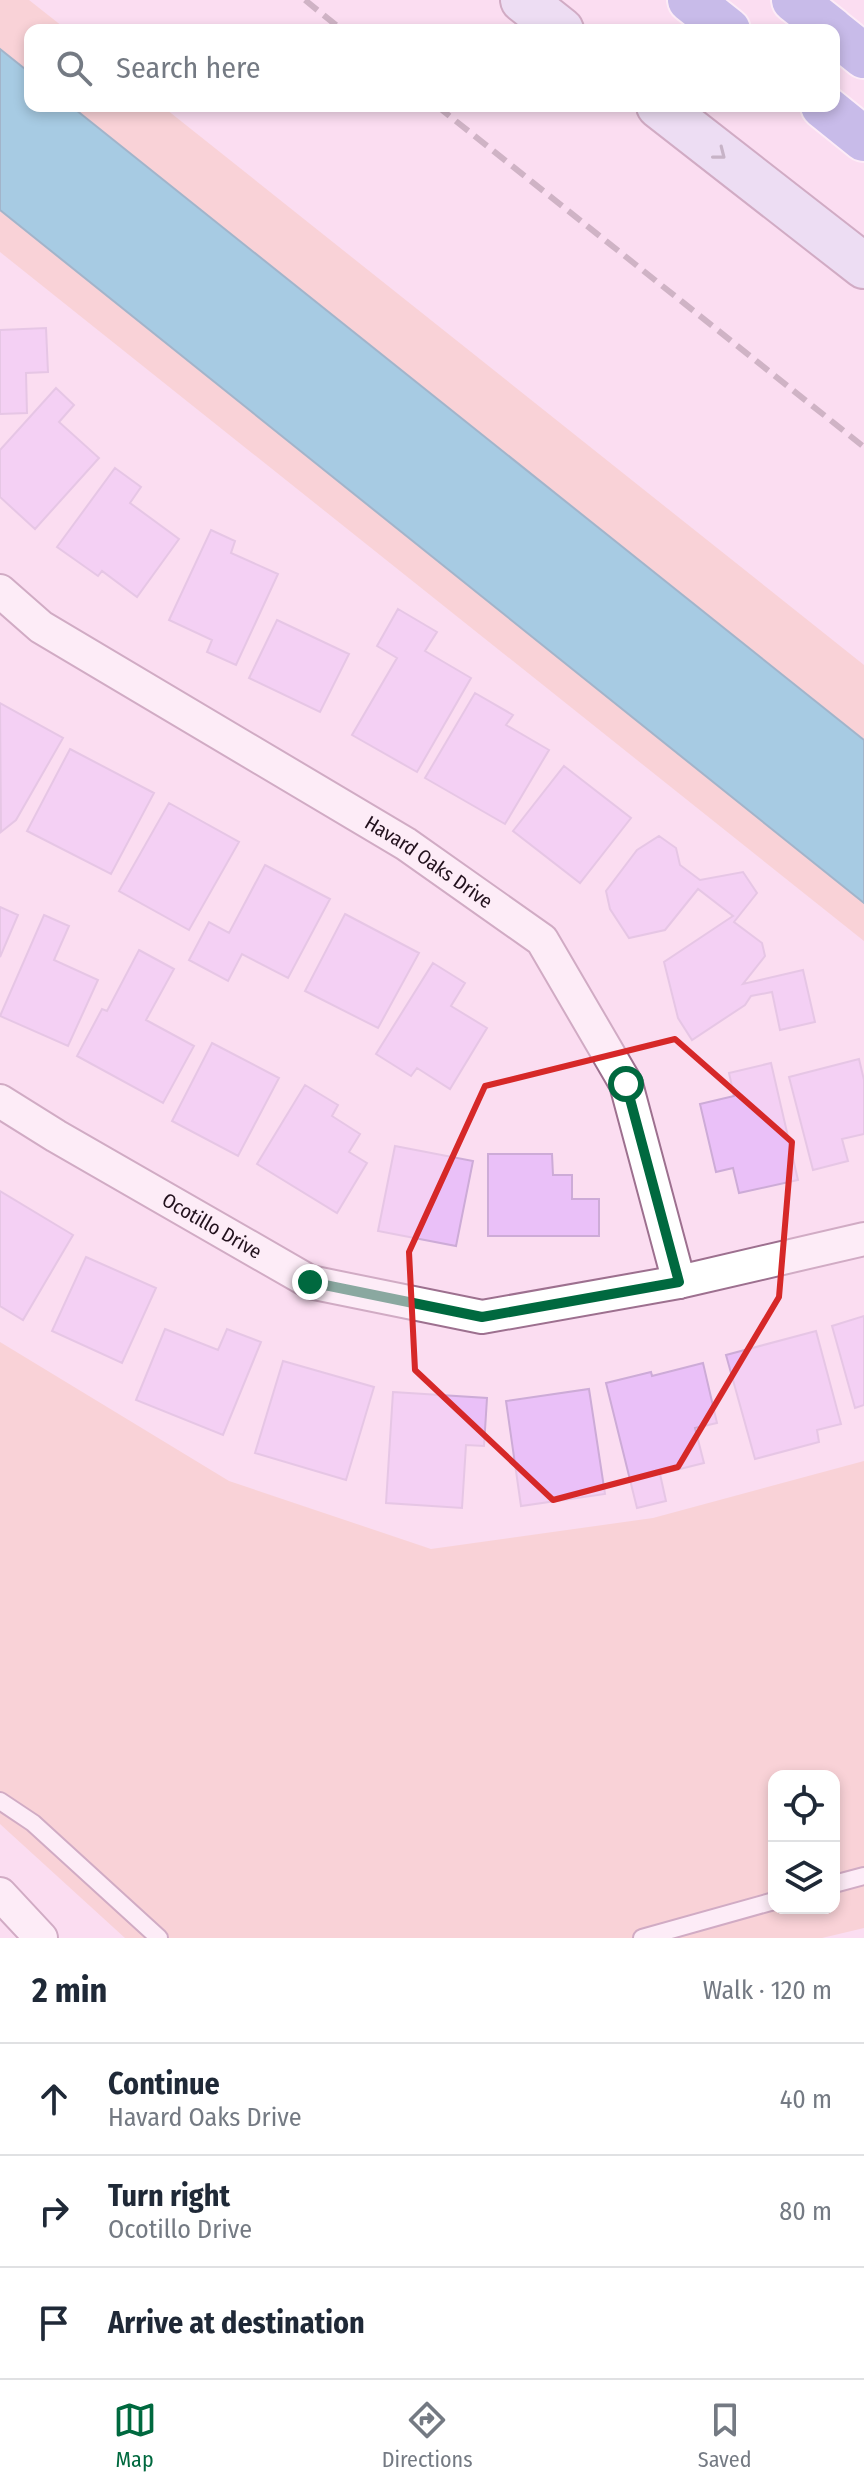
<!DOCTYPE html>
<html lang="en">
<head>
<meta charset="utf-8">
<style>
	:root { --surface:#fff; --page:#f6f6f7; --text:#1f2937; --muted:#747a83; --line:#e0e1e3; --accent:#00693f }
	body { margin:0; font-family:"Fira Sans Condensed",sans-serif; background:var(--page); color:var(--text) }
	.controls { position:absolute; right:24px; bottom:24px; display:grid; overflow:hidden; border-radius:16px; box-shadow:0 4px 12px #0003 }
	.controls button { width:72px; height:72px; display:grid; place-items:center; padding:0; border:0; border-bottom:2px solid var(--line); background:var(--surface); color:var(--text); font:40px sans-serif }
	.stop { position:absolute; width:24px; height:24px; margin:-18px; border:6px solid #00693f; border-radius:50%; background:#fff }
	.stop.end { background:#00693f; border-color:#fff; box-shadow:0 2px 8px #0008 }
	.list { margin:0; padding:0; list-style:none }
	h2 { display:flex; justify-content:space-between; align-items:center; height:104px; margin:0; padding:0 32px; font-size:34px }
	h2 small { font-size:26px; font-weight:400; color:var(--muted) }
	.list li { display:grid; grid-template-columns:52px 1fr auto; gap:24px; align-items:center; box-sizing:border-box; height:112px; padding:0 32px; border-top:2px solid var(--line) }
	.list b { display:block; font-size:30px; white-space:nowrap }
	.list p { margin:0; font-size:26px; white-space:nowrap; color:var(--muted) }
	.list em { font-size:26px; font-style:normal; color:var(--muted) }
	.icon { flex:none; width:44px; height:44px; fill:none; stroke:currentColor; stroke-width:2; stroke-linecap:round; stroke-linejoin:round }
	.map { position:relative; flex:none; width:864px; height:1938px; overflow:hidden }
	.search { position:absolute; background:var(--surface); box-shadow:0 4px 12px #0003; left:24px; right:24px; top:24px; height:88px; display:flex; align-items:center; gap:20px; box-sizing:border-box; padding:0 28px; border-radius:16px; color:var(--muted); font-size:30px }
	.sheet { height:440px; background:var(--surface) }
	nav { display:flex; justify-content:space-around; align-items:center; box-sizing:border-box; height:112px; border-top:2px solid var(--line); background:var(--surface); font-size:22px; color:var(--muted) }
	nav a { display:grid; justify-items:center; gap:4px }
	nav .on { color:var(--accent) }
	.map>svg:first-child { display:block }
</style>
</head>
<body>
<div class="map">
<svg width="864" height="1938" viewBox="0 0 864 1938">
	<rect width="100%" height="100%" fill="#fbddf1"/>
	<path fill="#f5c6b8" fill-rule="evenodd" d="M0 0H29L67 30H30V106H162L864 665V941L0 252Z
		M0 1342 229 1481 431 1549 653 1518 864 1461V1928L822 1938H125L0 1824ZM774 1776H834V1908H774Z"/>
	<path fill="#40b5d3" stroke="#37849c" stroke-width="2" d="M0 49 30 73V106H71L864 740V903L0 210Z"/>
	<path fill="#eac0f8" stroke="#cdabd7" stroke-width="2" d="M46 328 48 372 26 373 27 413 0 414V330Z
		M56 388 74 405 59 422 99 458 35 529 0 497V450Z
		M115 468 141 487 130 503 179 539 137 597 102 571 98 576 57 547Z
		M211 530 235 541 231 553 278 574 236 665 207 652 212 640 169 620Z
		M398 609 437 632 425 651 471 678 417 772 352 735 397 658 377 646Z
		M277 620 349 654 320 712 249 678Z
		M475 693 513 715 506 725 549 750 505 824 425 778Z
		M0 703 63 738 16 820 1 832Z
		M70 749 154 793 111 874 27 831Z
		M564 766 631 818 580 883 513 831Z
		M169 803 239 842 189 930 119 891Z
		M659 836 676 848 680 865 700 880 743 872 757 893 734 922 762 943 765 956 743 984 803 970 815 1022 780 1030 772 992 751 996 745 1005 692 1040 678 1018 664 962 733 916 698 889 665 930 629 938 610 909 606 891 637 850Z
		M265 865 330 899 288 978 242 954 228 981 189 960 209 922 229 933Z
		M0 907 18 915 0 957Z
		M345 914 419 953 378 1028 305 991Z
		M44 915 69 926 54 960 98 980 68 1046 0 1016Z
		M139 950 174 969 146 1020 194 1046 163 1103 77 1056 102 1009 107 1011Z
		M433 963 465 983 451 1006 487 1028 450 1089 417 1068 411 1076 376 1054Z
		M212 1043 279 1078 238 1156 172 1121Z
		M859 1059 864 1080V1134L842 1139 848 1161 813 1170 789 1077Z
		M771 1063 798 1180 739 1193 733 1168 716 1172 700 1104 734 1096 729 1073Z
		M305 1085 338 1105 332 1116 360 1134 349 1152 367 1163 337 1213 257 1164Z
		M395 1146 473 1161 456 1246 378 1231Z
		M488 1154H552L553 1175H572V1199H599V1236H488Z
		M0 1191 73 1235 23 1320 0 1306Z
		M86 1257 156 1288 122 1363 52 1331Z
		M864 1316V1405L855 1408 832 1326Z
		M165 1329 218 1350 227 1329 261 1342 223 1435 136 1400Z
		M816 1331 841 1424 817 1430 819 1442 755 1459 726 1355Z
		M283 1361 374 1387 346 1480 255 1453Z
		M703 1363 717 1423 695 1428 704 1463 660 1474 666 1501 637 1508 606 1383 651 1372 652 1376Z
		M589 1389 605 1494 521 1506 506 1401Z
		M393 1392 487 1398 484 1446 466 1445 462 1508 386 1503Z"/>
	<g fill="none" stroke-linecap="round" stroke-linejoin="round">
		<defs>
			<path id="lane" d="M0 1801 33 1823 159 1938
				M834 1884 864 1876
				M642 1938 774 1901"/>
			<g id="street">
				<path id="s1" d="M0 591 41 627 406 844 542 940 626 1084 679 1282"/>
				<path id="s2" d="M0 1101 56 1136 310 1282 482 1317 679 1282 864 1239"/>
				<path d="M0 1894 41 1938"/>
			</g>
			<path id="secondary" d="M523 0 561 30
				M659 106 864 266"/>
			<path id="highway" d="M690 0 728 30
				M794 0 832 30
				M834 32 864 56
				M823 106 864 139"/>
		</defs>
		<use href="#lane" stroke="#9d708f" stroke-width="20"/>
		<use href="#street" stroke="#9d708f" stroke-width="36"/>
		<use href="#secondary" stroke="#9d708f" stroke-width="48"/>
		<use href="#highway" stroke="#fff" stroke-width="48"/>
		<use href="#lane" stroke="#fff" stroke-width="16"/>
		<use href="#street" stroke="#fff" stroke-width="32"/>
		<use href="#secondary" stroke="#dcdef5" stroke-width="44"/>
		<use href="#highway" stroke="#8992df" stroke-width="44"/>
		<path stroke="#998191" stroke-width="6" stroke-dasharray="16 8" stroke-linecap="butt" d="M305 0 342 30
			M437 106 864 447"/>
	</g>
	<defs><path id="oneway-chevron" d="M-2-3.5L2.5 0L-2 3.5" fill="none" stroke-width="1.6" stroke-linecap="round" stroke-linejoin="round" transform="scale(2)"/></defs>
	<use stroke="#888294" href="#oneway-chevron" transform="translate(720 154) rotate(38)"/>
	<g fill="none" stroke-linecap="round" stroke-linejoin="round">
		<path stroke="#00693f" stroke-width="10" d="M310 1282 482 1317 679 1282 626 1084"/>
	</g>
	<path d="M0 0H864V1938H0ZM675 1039 792 1142 779 1297 678 1467 553 1500 415 1370 409 1252 485 1086Z" fill="#fbddf1" fill-opacity=".55" fill-rule="evenodd"/>
	<path fill="none" stroke="#d62828" stroke-width="6" stroke-linejoin="round" d="M675 1039 792 1142 779 1297 678 1467 553 1500 415 1370 409 1252 485 1086Z"/>
	<g text-anchor="middle" stroke-width="6" stroke-linejoin="round" paint-order="stroke">
		<g font-size="20" fill="#22111d" stroke="#fbf1f8">
			<text dy="7" stroke="none"><textPath href="#s1" startOffset="508">Havard Oaks Drive</textPath></text>
			<text dy="7" stroke="none"><textPath href="#s2" startOffset="246">Ocotillo Drive</textPath></text>
		</g>
	</g>
</svg>
<div class="controls">
<button><svg class="icon" aria-label="locate" viewBox="0 0 24 24"><circle cx="12" cy="12" r="6"/><path d="M12 2v4M12 18v4M2 12h4M18 12h4"/></svg></button>
<button><svg class="icon" aria-label="layers" viewBox="0 0 24 24"><path d="M12 4l9 5-9 5-9-5zM3 14l9 5 9-5"/></svg></button>
</div>
<div class="stop" style="left:626px;top:1084px"></div>
<div class="stop end" style="left:310px;top:1282px"></div>
<div class="search"><svg class="icon" aria-label="search" viewBox="0 0 24 24"><circle cx="10" cy="10" r="6"/><path d="M15 15l6 6"/></svg>Search here</div>
</div>
<section class="sheet">
<h2>2 min<small>Walk · 120 m</small></h2>
<ul class="list">
<li><svg class="icon" aria-label="ahead" viewBox="0 0 24 24"><path d="M12 20V5M6 11l6-6 6 6"/></svg><div><b>Continue</b><p>Havard Oaks Drive</p></div><em>40 m</em></li>
<li><svg class="icon" aria-label="right" viewBox="0 0 24 24"><path d="M7 20v-9h11M14 6l5 5-5 5"/></svg><div><b>Turn right</b><p>Ocotillo Drive</p></div><em>80 m</em></li>
<li><svg class="icon" aria-label="arrive" viewBox="0 0 24 24"><path d="M6 21V4h12l-3 4 3 4H6"/></svg><div><b>Arrive at destination</b></div></li>
</ul>
</section>
<nav>
<a class="on"><svg class="icon" aria-label="map" viewBox="0 0 24 24"><path d="M3 6l6-2 6 2 6-2v14l-6 2-6-2-6 2zM9 4v14M15 6v14"/></svg>Map</a>
<a><svg class="icon" aria-label="directions" viewBox="0 0 24 24"><path d="M12 3l9 9-9 9-9-9zM9 14v-3h6M13 9l2 2-2 2"/></svg>Directions</a>
<a><svg class="icon" aria-label="saved" viewBox="0 0 24 24"><path d="M7 4h10v16l-5-4-5 4z"/></svg>Saved</a>
</nav>
</body>
</html>
